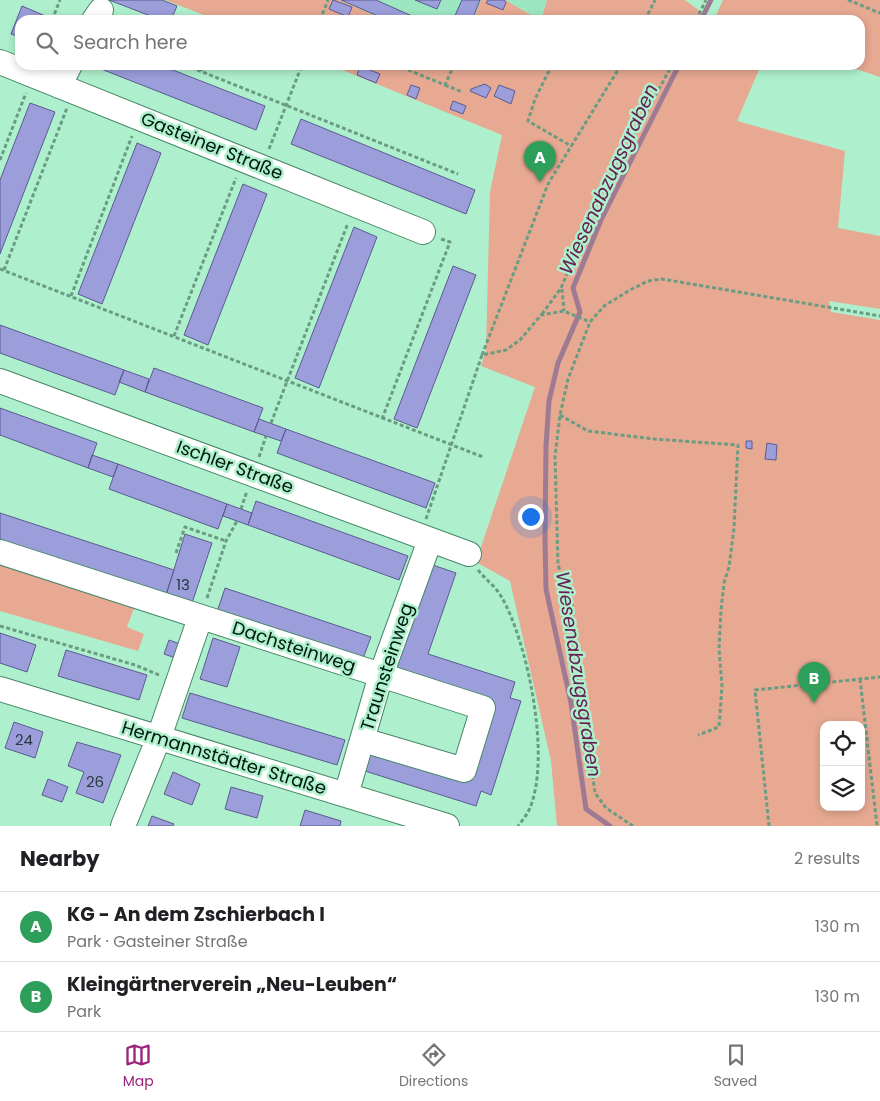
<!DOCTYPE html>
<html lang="en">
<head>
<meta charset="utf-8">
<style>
	:root { --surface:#fff; --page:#f6f6f6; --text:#202124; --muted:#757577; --line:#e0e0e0; --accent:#9c227b }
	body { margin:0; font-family:Poppins,sans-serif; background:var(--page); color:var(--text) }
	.controls { position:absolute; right:15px; bottom:15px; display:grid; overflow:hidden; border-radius:10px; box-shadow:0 2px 8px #0003 }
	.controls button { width:45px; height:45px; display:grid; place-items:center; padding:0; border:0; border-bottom:1px solid var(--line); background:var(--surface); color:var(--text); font:25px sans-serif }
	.you { position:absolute; left:530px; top:516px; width:18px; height:18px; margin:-12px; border:4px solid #fff; border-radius:50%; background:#1a73e8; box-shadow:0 0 0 8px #1a73e833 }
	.badge { display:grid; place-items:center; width:32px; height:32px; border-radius:50%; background:var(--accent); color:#fff; font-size:16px; font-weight:700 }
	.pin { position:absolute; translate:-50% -41px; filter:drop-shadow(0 1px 2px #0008) }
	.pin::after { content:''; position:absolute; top:26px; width:18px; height:15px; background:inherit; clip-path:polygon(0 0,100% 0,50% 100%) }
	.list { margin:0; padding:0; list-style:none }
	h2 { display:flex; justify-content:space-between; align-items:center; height:65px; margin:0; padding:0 20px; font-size:21px }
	h2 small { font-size:16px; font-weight:400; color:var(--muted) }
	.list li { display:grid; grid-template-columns:32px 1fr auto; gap:15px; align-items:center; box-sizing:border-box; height:70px; padding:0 20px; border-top:1px solid var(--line) }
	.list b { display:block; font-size:19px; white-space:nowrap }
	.list p { margin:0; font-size:16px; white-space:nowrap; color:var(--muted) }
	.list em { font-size:16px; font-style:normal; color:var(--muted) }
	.icon { flex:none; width:28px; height:28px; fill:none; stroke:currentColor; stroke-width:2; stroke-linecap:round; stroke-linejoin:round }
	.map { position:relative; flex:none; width:880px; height:826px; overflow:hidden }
	.search { position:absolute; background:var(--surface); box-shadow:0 2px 8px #0003; left:15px; right:15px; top:15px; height:55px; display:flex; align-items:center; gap:12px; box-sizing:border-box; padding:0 18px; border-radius:15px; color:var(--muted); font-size:19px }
	.sheet { height:205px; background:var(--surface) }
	nav { display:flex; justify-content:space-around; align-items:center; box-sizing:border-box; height:70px; border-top:1px solid var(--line); background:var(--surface); font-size:14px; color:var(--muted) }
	nav a { display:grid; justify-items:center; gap:2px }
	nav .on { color:var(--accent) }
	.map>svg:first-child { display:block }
</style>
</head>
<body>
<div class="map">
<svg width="880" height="826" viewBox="0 0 880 826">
	<rect width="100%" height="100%" fill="#aef0cd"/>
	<path fill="#9ce7c1" d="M339 0H481L473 20H386Z
		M505 0H547L541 20Z"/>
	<path fill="#e7a992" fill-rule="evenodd" d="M165 0H339L386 20H217Z
		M481 0H505L540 20H473Z
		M547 0H685L712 20H541Z
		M723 0H880V77L844 65H860V20H714Z
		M330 65H761L737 121 845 151 838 228 880 236V309L829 301 831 312 880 320V826H557L551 761 510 581 476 562 535 387 481 366 486 350 490 192 502 135ZM824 725H861V807H824Z
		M0 561 134 608 127 627 144 634 138 651 0 611Z"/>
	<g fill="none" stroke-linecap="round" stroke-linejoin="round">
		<path stroke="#9e7b92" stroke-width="5" d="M701 20 711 0
			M610 826 586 809 571 703 546 589 545 539 546 446 549 401 558 363 580 312 573 288 601 220 679 65"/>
	</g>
	<path fill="#9b9eda" stroke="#5a5b8f" d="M109 0H162L177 6 171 20H161Z
		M333 0 352 7 348 17 329 9Z
		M341 0H376L421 20H387Z
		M415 0H441L437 9Z
		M462 0H480L472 20H453Z
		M488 0H504L506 2 503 10 486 3Z
		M22 6 50 18 49 20H20V37L11 34Z
		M91 65H160L265 106 256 130Z
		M360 66 380 74 376 83 357 75Z
		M485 84 491 88 486 98 470 91 471 89Z
		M411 85 420 88 416 99 407 95Z
		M499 85 515 91 511 104 494 96Z
		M453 101 466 106 463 114 450 109Z
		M30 103 55 112 0 254V180Z
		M301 119 475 190 466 214 291 144Z
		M137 143 161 153 102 304 78 294Z
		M243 184 267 194 208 345 184 335Z
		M354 227 377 237 319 388 295 378Z
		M453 266 476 275 417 428 394 419Z
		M0 325 124 370 115 395 0 353Z
		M154 368 263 408 254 432 145 392Z
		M124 370 149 379 145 392 119 382Z
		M0 408 97 443 88 468 0 435Z
		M259 419 286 429 281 441 254 432Z
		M286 429 435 483 426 508 277 453Z
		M746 441H752V449L746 448Z
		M767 443 777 445 776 460 765 459Z
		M92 455 118 464 113 477 88 468Z
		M118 464 227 504 218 529 109 489Z
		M256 501 408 556 399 580 248 525Z
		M227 504 252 513 248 525 223 516Z
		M0 513 174 570 166 595 0 540Z
		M185 534 212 543 192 603 166 595Z
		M430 564 456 573 428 654 515 682 510 698 521 701 491 795 481 791 476 806 365 771 372 748 468 779 493 700 394 668Z
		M225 588 371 637 362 661 217 612Z
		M0 633 36 645 27 672 0 663Z
		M213 638 240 647 227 687 200 679Z
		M169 640 183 645 178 659 164 654Z
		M66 650 147 675 139 700 58 676Z
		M190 693 345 740 337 765 182 718Z
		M14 722 43 732 35 758 5 748Z
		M77 742 121 755 103 803 76 793 84 772 68 766Z
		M173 772 200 784 192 805 164 794Z
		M48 779 68 787 62 802 42 795Z
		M231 787 263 796 257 818 225 809Z
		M305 810 341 821 340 826H300Z
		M152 816 174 824 173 826H148Z"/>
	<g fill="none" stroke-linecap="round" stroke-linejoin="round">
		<defs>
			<path id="minor" d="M94 20 101 10
				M0 62 423 232
				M59 86 70 65
				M0 381 469 554
				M0 552 483 708 464 770 363 740
				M0 689 447 826
				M346 795 381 675 430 540
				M123 826 159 737 200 618"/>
		</defs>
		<use href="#minor" stroke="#478768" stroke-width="26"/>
		<path stroke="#6a9c82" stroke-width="3" stroke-dasharray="4 2.5" stroke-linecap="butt" d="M848 0 880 13
			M52 20 60 0
			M320 20 328 0
			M645 20 655 0
			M696 20 706 0
			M185 65 458 174
			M396 65 445 85 454 65
			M552 65 535 99 528 121 571 146
			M201 71 203 65
			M445 85 462 92
			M269 149 302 65
			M0 160 26 93
			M0 269 483 457
			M4 270 67 108
			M562 289 564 311
			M71 296 132 136
			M542 314 561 288 595 206 672 65
			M174 336 236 178
			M482 355 548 184 621 65
			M560 415 588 431 654 439 738 445 734 528 729 567 724 583 721 610 719 649 722 686 719 727 698 735
			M382 419 450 242 441 239
			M271 423 348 223
			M259 457 266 436
			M241 509 247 491
			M426 519 482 355 506 350 520 340 541 315 564 311 590 322
			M176 553 185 527 226 541
			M478 570C485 579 495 586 501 596 528 642 552 760 529 810 526 816 522 821 518 826
			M207 598 226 541 237 521
			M0 626 135 665 159 675
			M860 679 877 826
			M633 826 606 808 595 793 582 697 570 656 573 607 558 565 555 456 560 415 568 379 590 322 604 306 630 290 648 281 662 279 880 316
			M769 826 755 690 880 677"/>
		<use href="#minor" stroke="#fff" stroke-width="24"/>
	</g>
	<g text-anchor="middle" stroke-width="5" stroke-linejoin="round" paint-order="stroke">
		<g font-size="15" fill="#273a40">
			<text x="183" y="590">13</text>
			<text x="24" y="745">24</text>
			<text x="95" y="787">26</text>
		</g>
		<g font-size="18" fill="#00180c" stroke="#aef0cd">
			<text transform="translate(212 146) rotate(22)" y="6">Gasteiner Straße</text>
			<text transform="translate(235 467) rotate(20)" y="6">Ischler Straße</text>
			<text transform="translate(294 647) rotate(18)" y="6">Dachsteinweg</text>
			<text transform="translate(387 667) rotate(-72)" y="6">Traunsteinweg</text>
			<text transform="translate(224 758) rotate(17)" y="6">Hermannstädter Straße</text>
		</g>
		<g font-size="19" font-style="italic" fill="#662051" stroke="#aef0cd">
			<text transform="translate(608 179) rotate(-65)" y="7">Wiesenabzugsgraben</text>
			<text transform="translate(579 674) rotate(81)" y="7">Wiesenabzugsgraben</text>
		</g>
	</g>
</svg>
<div class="controls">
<button><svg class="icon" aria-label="locate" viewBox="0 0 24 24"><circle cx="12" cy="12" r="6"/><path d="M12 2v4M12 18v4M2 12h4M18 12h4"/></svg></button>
<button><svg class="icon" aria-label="layers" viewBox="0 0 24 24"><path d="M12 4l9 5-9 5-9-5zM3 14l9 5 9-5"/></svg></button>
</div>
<div class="you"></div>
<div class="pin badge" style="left:540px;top:182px;background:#2e9e5b">A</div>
<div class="pin badge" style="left:814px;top:703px;background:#2e9e5b">B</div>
<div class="search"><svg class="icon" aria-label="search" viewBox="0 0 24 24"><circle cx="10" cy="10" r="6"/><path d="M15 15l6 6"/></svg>Search here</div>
</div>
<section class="sheet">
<h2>Nearby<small>2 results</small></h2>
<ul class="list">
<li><span class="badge" style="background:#2e9e5b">A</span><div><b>KG - An dem Zschierbach I</b><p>Park · Gasteiner Straße</p></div><em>130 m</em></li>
<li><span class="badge" style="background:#2e9e5b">B</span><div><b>Kleingärtnerverein „Neu-Leuben“</b><p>Park</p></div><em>130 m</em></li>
</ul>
</section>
<nav>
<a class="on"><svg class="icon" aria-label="map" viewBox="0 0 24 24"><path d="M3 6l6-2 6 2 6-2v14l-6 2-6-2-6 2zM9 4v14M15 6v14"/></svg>Map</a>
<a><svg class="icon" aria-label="directions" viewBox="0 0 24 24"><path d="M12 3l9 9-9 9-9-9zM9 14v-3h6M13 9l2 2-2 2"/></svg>Directions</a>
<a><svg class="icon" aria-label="saved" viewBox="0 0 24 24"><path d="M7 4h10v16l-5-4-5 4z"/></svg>Saved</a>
</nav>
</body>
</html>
